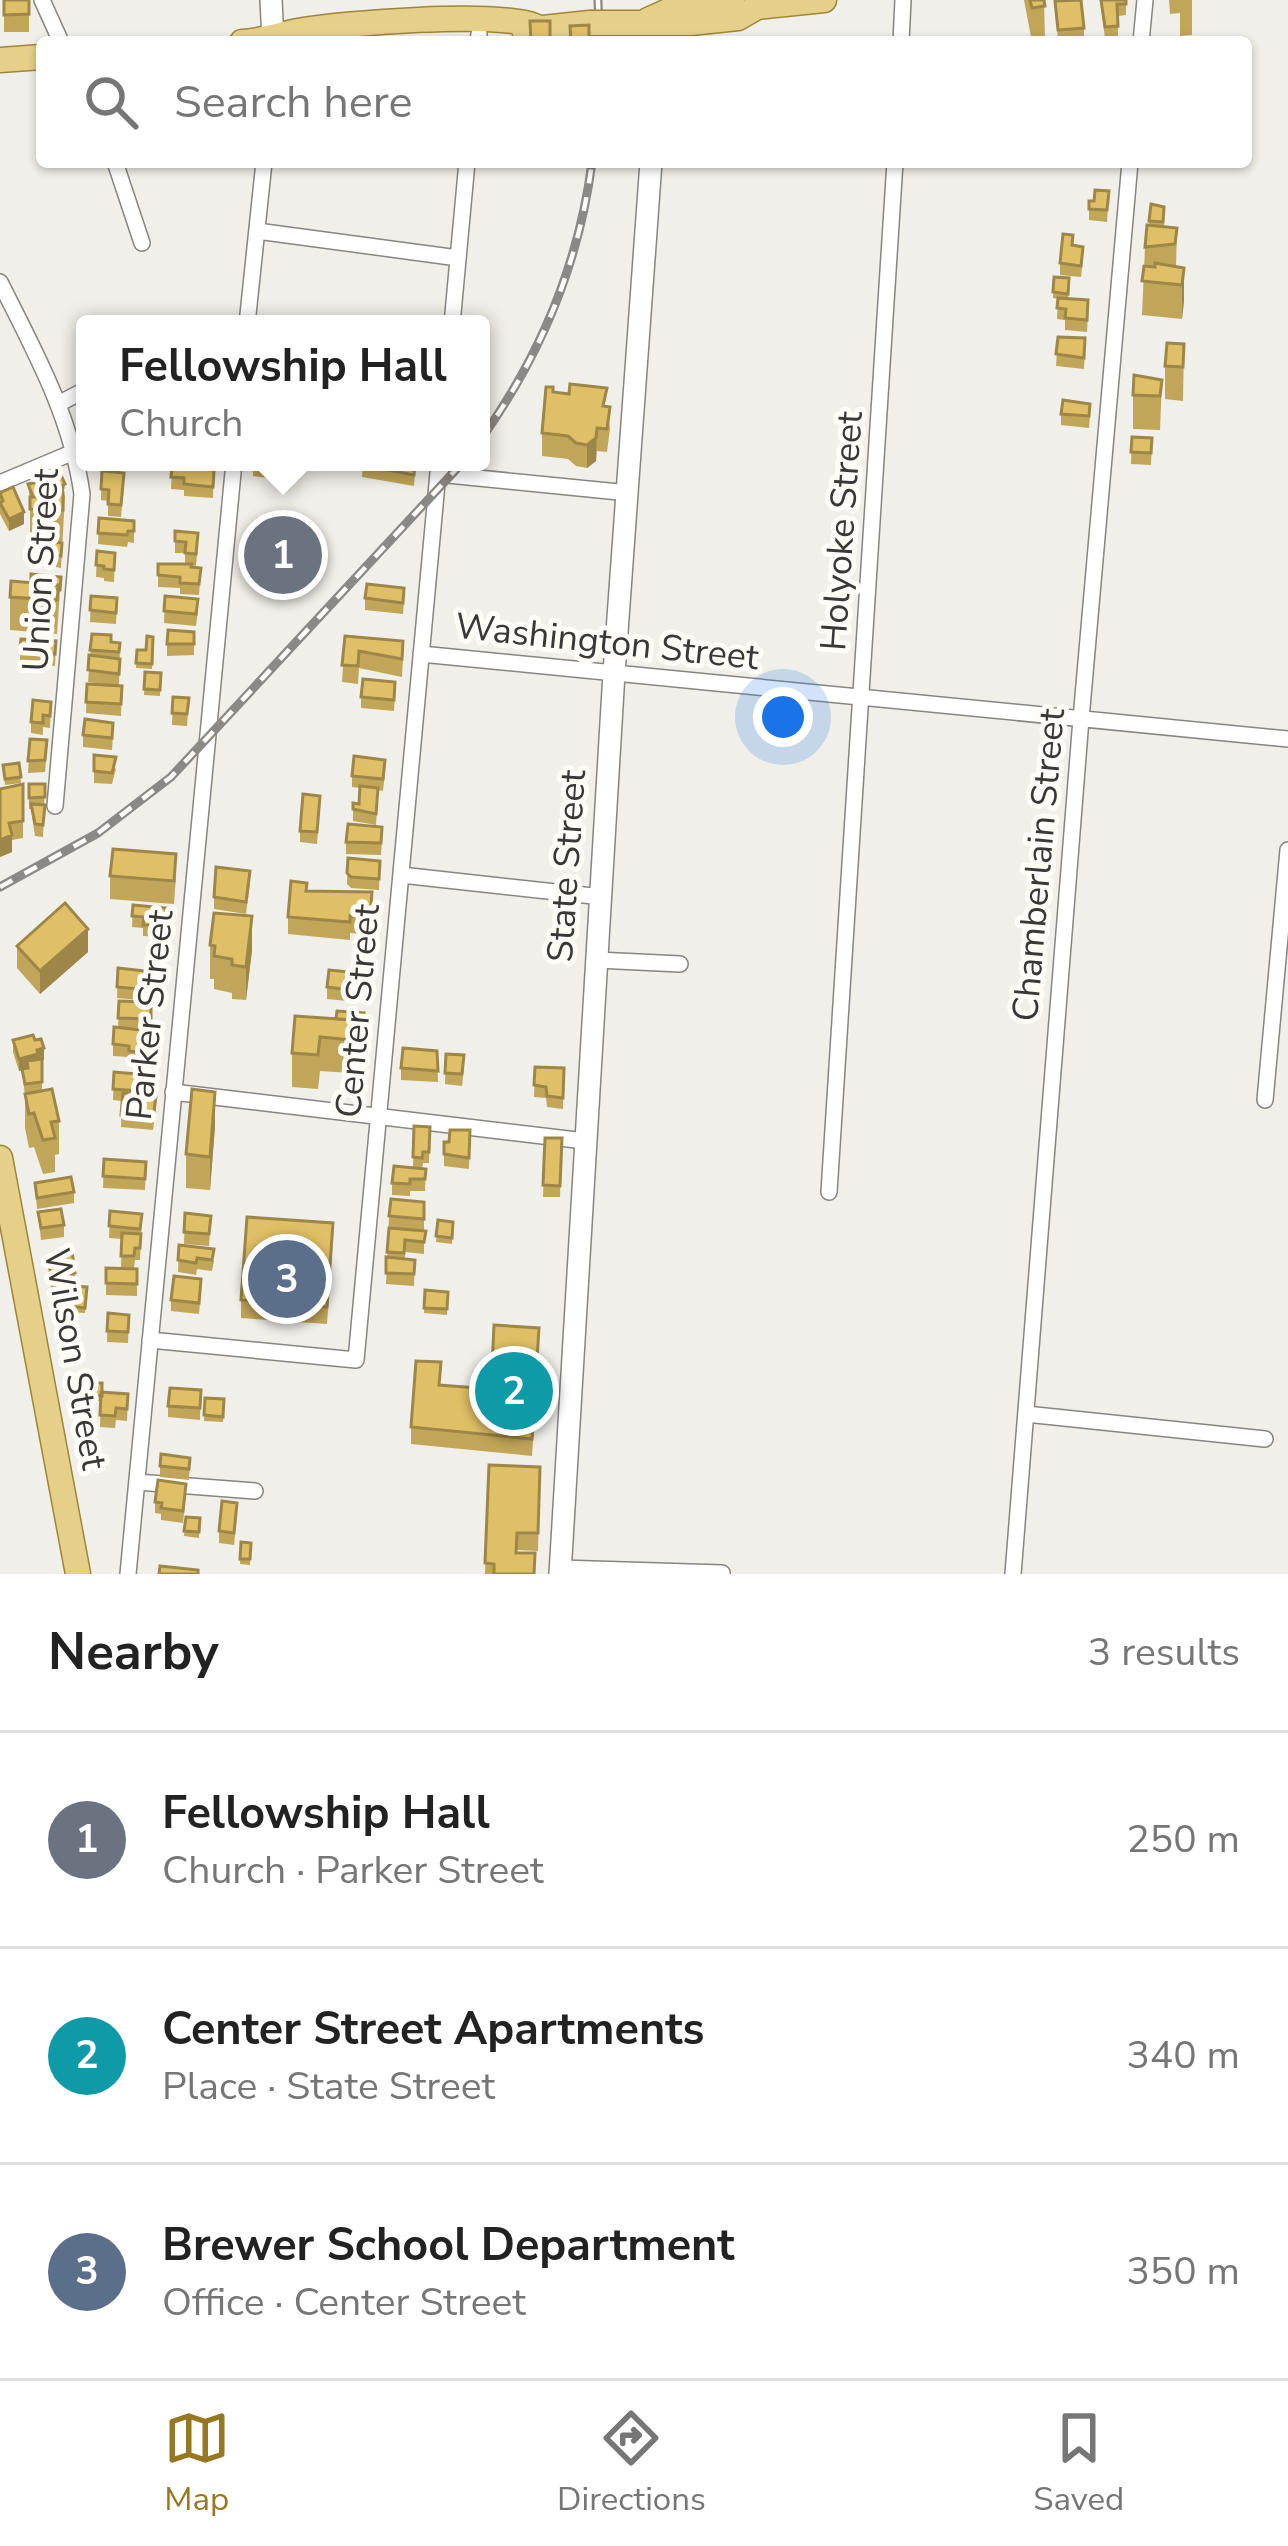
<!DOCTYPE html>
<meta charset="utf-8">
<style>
:root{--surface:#fff;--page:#f6f6f6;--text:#222;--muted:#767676;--line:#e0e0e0;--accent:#957820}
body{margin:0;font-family:"Nunito Sans",sans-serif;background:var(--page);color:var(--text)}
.you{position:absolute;left:783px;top:717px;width:42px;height:42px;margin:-30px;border:9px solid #fff;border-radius:50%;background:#1a73e8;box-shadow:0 0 0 18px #1a73e833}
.badge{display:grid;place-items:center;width:78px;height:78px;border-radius:50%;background:var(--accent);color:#fff;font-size:39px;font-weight:700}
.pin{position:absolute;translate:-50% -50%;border:6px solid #fff;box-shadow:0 3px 12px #0006}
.popup{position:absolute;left:76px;top:315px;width:414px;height:156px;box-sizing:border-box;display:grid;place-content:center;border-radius:12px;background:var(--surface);filter:drop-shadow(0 3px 9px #0005);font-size:39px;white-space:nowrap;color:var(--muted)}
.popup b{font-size:45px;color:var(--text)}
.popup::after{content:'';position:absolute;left:50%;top:100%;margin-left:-24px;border:24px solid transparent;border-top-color:var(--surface)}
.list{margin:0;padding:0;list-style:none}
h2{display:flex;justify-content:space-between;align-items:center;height:156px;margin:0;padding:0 48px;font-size:51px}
h2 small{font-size:39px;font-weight:400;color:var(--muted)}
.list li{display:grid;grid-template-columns:78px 1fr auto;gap:36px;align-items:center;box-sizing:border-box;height:216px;padding:0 48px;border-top:3px solid var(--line)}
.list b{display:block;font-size:45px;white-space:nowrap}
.list p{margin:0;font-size:39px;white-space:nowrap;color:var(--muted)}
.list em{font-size:39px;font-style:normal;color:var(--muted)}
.icon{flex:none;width:66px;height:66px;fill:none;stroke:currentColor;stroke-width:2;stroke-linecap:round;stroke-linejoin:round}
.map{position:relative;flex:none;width:1288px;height:1574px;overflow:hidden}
.search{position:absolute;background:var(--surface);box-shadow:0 3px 9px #0004;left:36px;right:36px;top:36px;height:132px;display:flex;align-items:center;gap:30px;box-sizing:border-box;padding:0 42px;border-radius:12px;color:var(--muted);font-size:45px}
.sheet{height:804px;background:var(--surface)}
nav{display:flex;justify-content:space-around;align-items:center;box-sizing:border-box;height:168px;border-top:3px solid var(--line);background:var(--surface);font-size:33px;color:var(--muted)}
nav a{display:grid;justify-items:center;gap:6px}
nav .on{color:var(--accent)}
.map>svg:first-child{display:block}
</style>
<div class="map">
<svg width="1288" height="1574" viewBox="0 0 1288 1574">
<rect width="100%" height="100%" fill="#f1efe9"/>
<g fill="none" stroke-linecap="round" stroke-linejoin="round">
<g stroke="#878580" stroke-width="18">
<path id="street" d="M42 0 61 42
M478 42 479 34
M901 42 903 0
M1141 42 1145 0
M115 162 142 243
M257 231 458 258
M0 282C35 352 71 416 82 494L55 806
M247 324 264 162
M452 324 467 162
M60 403 85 390
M438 474 629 493
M0 483 76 451
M421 654 1288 739
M401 875 602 897
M597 960 680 964
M173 1092 585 1141
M1265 1100 1288 850
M829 1192 895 162
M150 1340 356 1360 439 462
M1026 1414 1265 1439
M137 1482 255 1491
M560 1568 722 1573
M128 1574 234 462
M1013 1574 1081 719 1130 162"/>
</g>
<g stroke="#878580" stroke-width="24">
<path id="secondary" d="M271 0 273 40
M560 1574 614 673 651 162"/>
</g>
<g stroke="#9e8539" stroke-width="27">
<path id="primary" d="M648 20 677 7 732 0
M604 23H691L738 18 757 7 824 0
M524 30 590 23
M242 42C262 41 278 35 298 31 343 23 496 11 535 26
M0 60 42 57
M0 1158 78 1574"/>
</g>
<use href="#street" stroke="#fff" stroke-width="15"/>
<use href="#secondary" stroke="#fff" stroke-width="21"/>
<use href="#primary" stroke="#e6cf89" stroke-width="24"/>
<g stroke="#8b8985" stroke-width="9">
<path id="rail" d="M598 0 599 42
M481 439C541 355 579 264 592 162
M0 887 98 833 171 777 463 462"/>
</g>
<use href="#rail" stroke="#fefcf6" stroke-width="4.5" stroke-dasharray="14" stroke-linecap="butt"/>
<g stroke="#9e8539" stroke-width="27" stroke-linecap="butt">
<path id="primary-bridge" d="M590 23H604"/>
</g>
<use href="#primary-bridge" stroke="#e6cf89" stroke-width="24"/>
</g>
<path fill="#c1a558" d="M4 0H29V32H4Z
M1024 0H1044L1045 40 1032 42Z
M1100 0H1126V15L1118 16V37L1105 38Z
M1169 0H1192V35L1180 36V13L1170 14Z
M1055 1 1084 28V39L1058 42Z
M1109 191 1107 222 1089 220V201H1094Z
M1151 204 1164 207V227L1177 228 1176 267 1184 268 1182 319 1142 315 1145 247 1149 225Z
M1083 258 1081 277 1060 275V263Z
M1054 277 1069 278 1068 298 1088 312 1087 332 1065 330V320L1057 319 1058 299 1053 298Z
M1058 337 1085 350 1084 369 1056 366Z
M1184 344 1183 401 1165 399V366Z
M1162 380 1160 430 1133 429V395Z
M553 392 607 406 610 429 607 452 597 451 596 461 587 468 576 466 568 459 542 456V433Z
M1061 414 1090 415 1089 428 1061 425Z
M1132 437 1152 438 1151 465 1131 464Z
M176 462H206L205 467 176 465Z
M253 462H295L292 481 253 476Z
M363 462 415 472 414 486 362 477Z
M172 466 214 470 213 498 184 496V490L171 489Z
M47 472 65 496 61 568 32 562 33 543H30V501L28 484 47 480Z
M124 485 121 517 108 516V501L101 500V489Z
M0 493 24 524 9 531 0 514Z
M99 518 134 521V543L128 542 127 547 98 544Z
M175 531 198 545 196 566 192 565 191 567 201 568 199 595 180 594V588L158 587V564H185V553H175Z
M312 546 310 571 254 565V548Z
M97 551 115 553 114 582 104 581V578L96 577Z
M61 577 57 634 10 630V597L31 583Z
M91 596 117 598 116 624 90 622Z
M165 596 198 611 196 626 164 623Z
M365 598 404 600 403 614 365 610Z
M194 632V655L167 656V644Z
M92 634 111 642 120 643 119 686 88 682Z
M345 636 403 658 402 677 359 668 358 684 342 682Z
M153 637 152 669 136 668 137 650H146Z
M21 639 56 641 55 666 20 660Z
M145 672 161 673 160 696 144 695Z
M87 684 122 686 121 716 86 713Z
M395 694 394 711 361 708V697Z
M173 697 189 698 187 726 172 725Z
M51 702 50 728 43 727V735L31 733V722Z
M113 734 112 750 83 747V735Z
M30 739 47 751 45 772 28 773Z
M94 755 116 769 112 784 94 783Z
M19 763 21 783 5 785 3 765Z
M385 772 383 791 378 790 376 825 353 821V803L359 804 360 788 352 787V776Z
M23 784V838L12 840V852L0 857V789Z
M29 784H45L43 837 35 836 31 809H29Z
M320 807 317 844 300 842V831Z
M382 839 381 855 346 854V842Z
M348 858 380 861 379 890 351 888 347 884Z
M110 876 176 877 174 904 110 899Z
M250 883 246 914 214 909V897Z
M133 905 166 920 164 937 143 936V928L132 927Z
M372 909 370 935 350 933V940L288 934V917Z
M210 945 252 950 246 1000 232 999V993L214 989V979H210Z
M17 946 88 952 40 994 17 968Z
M118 968 154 972 152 1001 117 998Z
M360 984 358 1002 327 999V987Z
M119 1001 151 1002V1031L158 1044 156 1066 129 1063V1057L113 1056V1044L118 1028Z
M364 1013 363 1040H353L352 1073 320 1071 318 1089 292 1087V1053L336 1019Z
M13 1040 44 1060H42V1091L59 1121V1154L55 1155V1172L43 1174 34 1147 29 1148 25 1128V1096L22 1070 19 1071 13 1052Z
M437 1051 438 1082 401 1080V1068Z
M446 1054 464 1067 462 1086 445 1084Z
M535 1067 564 1068 563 1109 547 1107 546 1098 534 1097Z
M114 1072 154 1083 156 1108 153 1130 121 1127 122 1101 113 1100Z
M215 1126 210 1190 186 1188V1154Z
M414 1126 430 1127 429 1163H423L422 1169H426L425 1191H410V1196L392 1195V1183L413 1168Z
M470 1130 469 1169 444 1166V1154L449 1142Z
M545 1138H562L560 1197H543Z
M104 1159 146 1162 145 1190 103 1188Z
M35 1183 74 1192V1203L37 1209Z
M424 1202V1254L405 1252V1259L415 1260 414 1286 386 1284 389 1216Z
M110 1211 142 1214 140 1260H135L134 1268 121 1267 122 1239 109 1238Z
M38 1212 64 1225V1237L41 1240Z
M185 1213 211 1216 209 1246 184 1244Z
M438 1220 453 1222 452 1244 436 1242Z
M333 1240 327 1324 241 1318V1300Z
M179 1245 214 1261 212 1271 197 1269 196 1275 178 1272Z
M49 1263 75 1273V1285L51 1288Z
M106 1268 137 1269V1296L106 1295Z
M70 1286 87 1287 85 1313 68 1312Z
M425 1290 448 1292 447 1315 424 1313Z
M201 1291 199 1314 171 1311V1300Z
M108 1313 129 1315 128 1343 107 1342Z
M539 1345 532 1456 411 1444V1427L441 1385 491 1389Z
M79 1383 102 1392 128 1394 127 1421 116 1420 115 1428 100 1427 101 1401H78Z
M201 1390 200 1420 168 1417V1406Z
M205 1398 224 1399 223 1422 204 1421Z
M190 1458 189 1480 160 1477V1466Z
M489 1465 540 1467 538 1551 517 1550V1553L535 1574H485Z
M186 1495 183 1523 161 1520V1514L155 1513V1502Z
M237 1514 234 1545 219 1543V1531Z
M186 1517 200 1518 199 1538 184 1536Z
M241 1542 251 1543 250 1565 240 1564Z"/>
<path fill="#9d8647" d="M1184 268V302L1182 319V285Z
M597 428 596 461 587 468V445Z
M65 484 63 497V544V497L58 499 54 489Z
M24 512V524L9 531V519Z
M12 835V852L0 857V840Z
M252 916V950L246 1000V967Z
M88 929V952L40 994V971Z
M44 1048V1060L27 1061V1068L19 1071V1059Z
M215 1092V1126L210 1190V1157Z"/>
<path fill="#e0c066" stroke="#9d8647" stroke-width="3" d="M4 0H29V14L4 15Z
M1030 0H1044L1045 6 1032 8Z
M1081 0 1084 28 1058 30 1055 1Z
M1101 0H1126V4H1117L1118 26 1105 27Z
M530 21H550V42H531Z
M589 25V42H571L570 26Z
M842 38H854V42H842Z
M1095 190 1109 191 1107 210 1089 209V201H1094Z
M1151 204 1164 207 1163 222 1149 221Z
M1147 225 1177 228 1175 244 1145 247Z
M1063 234 1073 235 1072 245 1083 247 1081 266 1060 263Z
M1155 263 1184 268 1182 285 1142 281 1144 266 1155 267Z
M1054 277 1069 278 1068 294 1053 292Z
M1058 298 1088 300 1087 320 1065 318 1066 309 1057 308Z
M1058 337 1085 338 1084 358 1056 354Z
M1167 343 1184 344 1183 367 1165 366Z
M1134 375 1162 380 1160 396 1133 395Z
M570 384 607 388 603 406 610 407 607 429 597 428 596 438 587 445 576 443 568 436 542 433 546 387H553V392L569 394Z
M1063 400 1090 404 1089 416 1061 414Z
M1132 437 1152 438 1151 453 1131 452Z
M363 462H415L414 475 362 465Z
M172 466 214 470 213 487 184 484V478L171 477Z
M58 468 65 484 54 489 55 492H43V497H33L28 484 50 480 47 472Z
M102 471 124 473 121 505 108 504 109 490 101 489Z
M13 487 24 512 9 519 0 503 3 501 0 493Z
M43 492 63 493V510L30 509V497H43Z
M99 518 134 521V531H128L127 535 98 533Z
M257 523 312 528 310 553 254 548Z
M175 531 198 533 196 554 185 553 186 542 175 541Z
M33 540 62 543 61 556 32 551Z
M97 551 115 553 114 570 104 569V566L96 565Z
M158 564H192L191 567 201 568 199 584 180 583V577L158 575Z
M31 574 61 577 60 590H58V585L31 583Z
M11 581 58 585 57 600 10 597Z
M367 584 404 588 403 603 365 598Z
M91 596 117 598 116 613 90 610Z
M165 596 198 599 196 614 164 611Z
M168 630 194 632V644H167Z
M92 634 111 635V642L120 643 119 652 90 650Z
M147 636 153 637 152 664 136 663 137 650H146Z
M345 636 403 641 402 659 359 651 358 666 342 665Z
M21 639 56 641 55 654 20 648Z
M89 655 120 659 119 674 88 670Z
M145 672 161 673 160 690 144 689Z
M363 679 395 682 394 700 361 697Z
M87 684 122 686 121 704 86 702Z
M173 697 189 698 187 714 172 713Z
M33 700 51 702 50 716 43 715V723L31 722Z
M85 719 113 723 112 738 83 735Z
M30 739 47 740 45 760 28 761Z
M94 755 116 757 112 773 94 771Z
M354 756 385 760 383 779 352 776Z
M19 763 21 777 5 779 3 765Z
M23 784V821L9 823 12 835 0 840V789Z
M29 784H45V797L29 798Z
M360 786 378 788 376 814 353 809V803L359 804Z
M303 794 320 796 317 832 300 831Z
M31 804 45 805 43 825 35 824Z
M348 824 382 827 381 843 346 842Z
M113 849 176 854 174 881 110 876Z
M348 858 380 861 379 879 351 877 347 873Z
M216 867 250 871 246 902 214 897Z
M291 881 307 883 306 891 372 892 370 918 350 916V922L288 917Z
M65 903 88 929 40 971 17 946Z
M133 905 166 908 164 925H143L144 917 132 916Z
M214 913 252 916 246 967 232 965V959L214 956 215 946 210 945Z
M118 968 154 972 152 990 117 987Z
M329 970 360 973 358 991 327 987Z
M119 1001 151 1002V1019L118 1018Z
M337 1011 364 1013 363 1029 353 1028V1020L336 1019Z
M295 1016 353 1020 352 1040 320 1037 318 1055 292 1053Z
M114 1027 158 1032 156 1054 129 1051V1046L113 1044Z
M33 1035 35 1040 41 1039 44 1048 37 1050 38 1054 19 1059 13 1040Z
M403 1048 437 1051 438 1071 401 1068Z
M446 1054 464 1055 462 1074 445 1073Z
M42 1059V1082L25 1084 22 1069 28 1068 27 1061Z
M535 1067 564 1068 563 1098 547 1096 546 1087 534 1085Z
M114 1072 150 1075 149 1082 154 1083V1092L113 1089Z
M52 1089 59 1121 51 1122 55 1138 43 1140 34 1113 29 1114 25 1094Z
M192 1089 215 1092 210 1157 186 1154Z
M123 1093 156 1096 153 1119 121 1115Z
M414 1126 430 1127 429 1152H423L422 1158 413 1157Z
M450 1130H470L469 1158 444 1154V1142H449Z
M545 1138H562L560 1186 543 1185Z
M104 1159 146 1162 145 1179 103 1176Z
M394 1166 426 1169 425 1179H410V1184L392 1183Z
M71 1177 74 1192 37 1198 35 1183Z
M391 1199 424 1202V1219L389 1216Z
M61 1209 64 1225 41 1228 38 1212Z
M110 1211 142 1214 140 1229 109 1226Z
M185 1213 211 1216 209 1234 184 1232Z
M247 1217 333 1223 327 1307 241 1300Z
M438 1220 453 1222 452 1238 436 1236Z
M389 1228 426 1231 424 1242 405 1240 404 1253 387 1252Z
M122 1233 141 1234 140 1248H135L134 1256H121Z
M179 1245 214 1249 212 1260 197 1258 196 1263 178 1260Z
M72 1251 75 1273 51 1277 49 1263 53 1254Z
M386 1257 415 1260 414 1274 386 1273Z
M106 1268 137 1269V1284L106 1283Z
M174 1276 201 1279 199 1303 171 1300Z
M70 1286 87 1287 85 1308 68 1306Z
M425 1290 448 1292 447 1309 424 1308Z
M108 1313 129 1315 128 1332 107 1331Z
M494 1325 539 1328 532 1439 411 1427 416 1361 441 1362 439 1385 491 1389Z
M79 1383H102V1396L78 1395Z
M170 1388 201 1390 200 1408 168 1406Z
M101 1392 128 1394 127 1409 116 1408 115 1416 100 1415Z
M205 1398 224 1399 223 1417 204 1415Z
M161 1454 190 1458 189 1469 160 1466Z
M489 1465 540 1467 538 1533H517L516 1553H535L534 1574H494V1564L485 1563Z
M158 1480 186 1484 183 1511 161 1508 162 1503 155 1502Z
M222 1501 237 1503 234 1533 219 1531Z
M186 1517 200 1518 199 1532 184 1531Z
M241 1542 251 1543 250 1559H240Z
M160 1566 198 1570V1574H159Z"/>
<g text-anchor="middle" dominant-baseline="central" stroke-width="10" stroke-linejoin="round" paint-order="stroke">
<g font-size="36" fill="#393836" stroke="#fefcf6">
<text transform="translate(842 531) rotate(-86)">Holyoke Street</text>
<text transform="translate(41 570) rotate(-87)">Union Street</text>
<text transform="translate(607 642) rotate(6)">Washington Street</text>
<text transform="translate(1039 865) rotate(-85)">Chamberlain Street</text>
<text transform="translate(567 866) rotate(-86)">State Street</text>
<text transform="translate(358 1011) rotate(-85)">Center Street</text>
<text transform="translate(150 1015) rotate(-84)">Parker Street</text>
<text transform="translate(75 1359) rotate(80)">Wilson Street</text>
</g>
</g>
</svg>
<div class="you"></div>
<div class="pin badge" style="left:283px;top:555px;background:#6b7280">1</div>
<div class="popup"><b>Fellowship Hall</b>Church</div>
<div class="pin badge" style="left:514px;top:1391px;background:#0f9aa8">2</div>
<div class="pin badge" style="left:287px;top:1279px;background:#5c6f8a">3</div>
<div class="search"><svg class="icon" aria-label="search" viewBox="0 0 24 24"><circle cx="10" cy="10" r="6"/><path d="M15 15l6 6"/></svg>Search here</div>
</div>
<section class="sheet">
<h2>Nearby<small>3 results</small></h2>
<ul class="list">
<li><span class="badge" style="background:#6b7280">1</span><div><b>Fellowship Hall</b><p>Church · Parker Street</p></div><em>250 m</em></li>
<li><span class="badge" style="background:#0f9aa8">2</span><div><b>Center Street Apartments</b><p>Place · State Street</p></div><em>340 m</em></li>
<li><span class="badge" style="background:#5c6f8a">3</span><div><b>Brewer School Department</b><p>Office · Center Street</p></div><em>350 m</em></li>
</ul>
</section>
<nav>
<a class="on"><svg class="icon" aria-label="map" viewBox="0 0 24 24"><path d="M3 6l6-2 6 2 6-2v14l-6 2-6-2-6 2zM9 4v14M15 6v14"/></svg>Map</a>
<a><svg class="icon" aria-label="directions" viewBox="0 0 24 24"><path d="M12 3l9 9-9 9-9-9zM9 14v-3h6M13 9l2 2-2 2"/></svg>Directions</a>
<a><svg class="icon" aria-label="saved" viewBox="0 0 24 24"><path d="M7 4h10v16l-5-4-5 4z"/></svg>Saved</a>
</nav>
